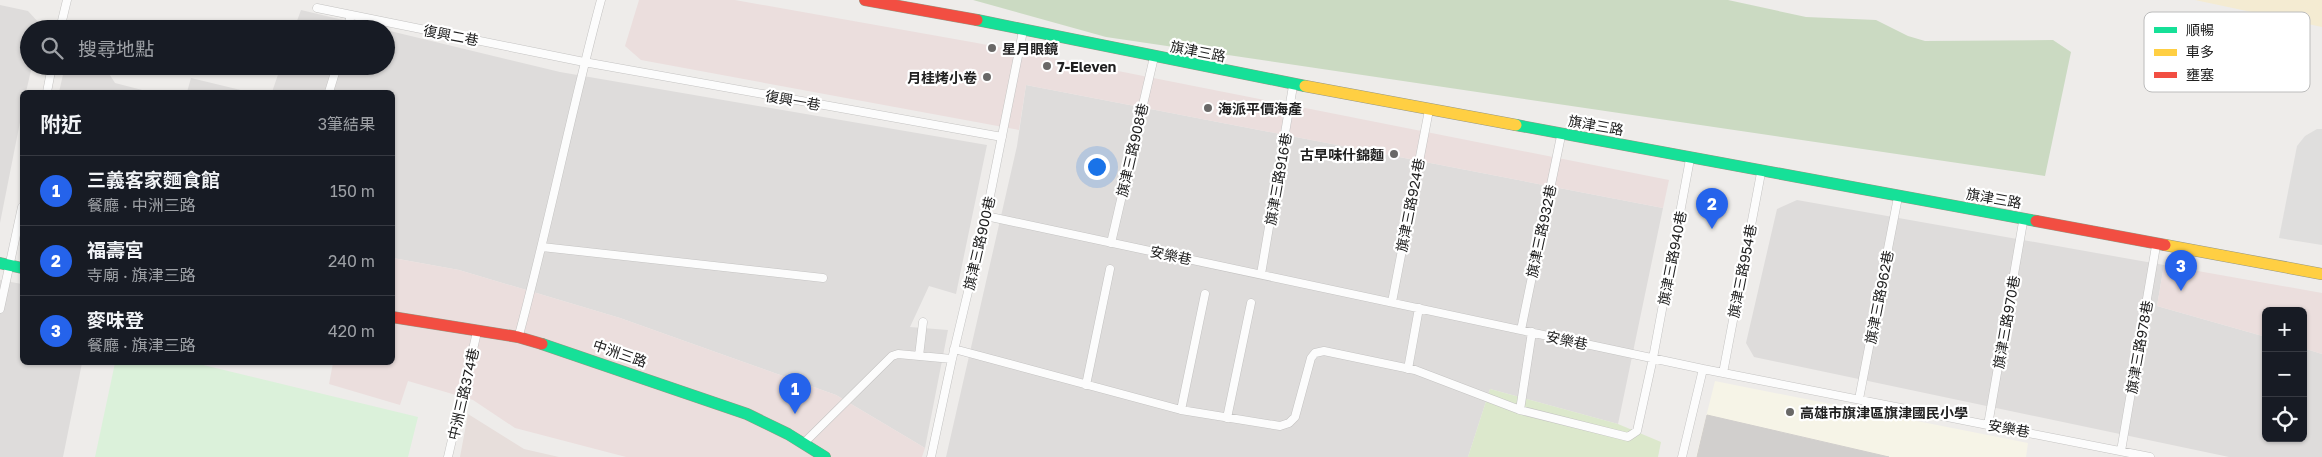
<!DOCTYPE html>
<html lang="zh-TW">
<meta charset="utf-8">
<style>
:root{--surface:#171b24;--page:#20242c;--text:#f1f3f6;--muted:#9ea1a6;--line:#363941;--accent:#2563eb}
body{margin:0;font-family:"Golos Text","Noto Sans TC",sans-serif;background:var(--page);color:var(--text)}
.controls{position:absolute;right:15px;bottom:15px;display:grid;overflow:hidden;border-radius:8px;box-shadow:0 1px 4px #0004}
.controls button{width:45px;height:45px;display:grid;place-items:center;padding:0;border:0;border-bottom:1px solid var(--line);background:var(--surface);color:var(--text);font:25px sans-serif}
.you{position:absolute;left:1096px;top:166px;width:18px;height:18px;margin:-12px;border:4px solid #fff;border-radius:50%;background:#1a73e8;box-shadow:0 0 0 8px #1a73e833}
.badge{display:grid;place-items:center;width:32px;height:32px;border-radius:50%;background:var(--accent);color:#fff;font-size:16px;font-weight:700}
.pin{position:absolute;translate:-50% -41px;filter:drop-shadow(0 1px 2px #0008)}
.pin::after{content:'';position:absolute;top:26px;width:18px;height:15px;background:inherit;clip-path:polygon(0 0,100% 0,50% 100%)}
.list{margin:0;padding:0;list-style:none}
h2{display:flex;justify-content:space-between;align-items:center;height:65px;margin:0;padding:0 20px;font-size:21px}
h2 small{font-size:16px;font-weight:400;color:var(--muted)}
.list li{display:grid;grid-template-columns:32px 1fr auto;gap:15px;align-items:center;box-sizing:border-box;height:70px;padding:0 20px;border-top:1px solid var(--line)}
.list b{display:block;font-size:19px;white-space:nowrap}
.list p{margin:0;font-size:16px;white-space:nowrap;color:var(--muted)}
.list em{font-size:16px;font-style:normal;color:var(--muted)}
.icon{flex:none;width:28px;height:28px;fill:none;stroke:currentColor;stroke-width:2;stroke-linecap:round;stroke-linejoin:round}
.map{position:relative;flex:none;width:2322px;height:457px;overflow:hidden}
.search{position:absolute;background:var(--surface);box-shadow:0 1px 4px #0004;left:20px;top:20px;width:375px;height:55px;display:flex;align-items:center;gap:12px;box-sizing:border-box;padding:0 18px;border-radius:28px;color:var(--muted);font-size:19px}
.panel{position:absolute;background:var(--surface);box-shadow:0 1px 4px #0004;left:20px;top:90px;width:375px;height:275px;border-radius:8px}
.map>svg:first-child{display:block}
</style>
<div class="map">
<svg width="2322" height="457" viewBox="0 0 2322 457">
<rect width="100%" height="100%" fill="#eeecea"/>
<path fill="#dedcdb" d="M0 5 28 11 40 24 39 29H29V66H32L26 92H22V112L0 223Z
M301 10 381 29H294Z
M386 30 560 72 987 145 956 294 929 286 910 327 948 330 925 448 836 395 620 318 459 270 393 258 392 92H272L281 66H386Z
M65 66H104L115 83 150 92H59Z
M191 78 249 92H187Z
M1026 85 1663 208 1618 424 1490 389 1468 457H946L1017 146Z
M1797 200 2164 265 2157 306 2266 337V438H2303V348L2322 354V457H2229L1754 357 1746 343 1777 209Z
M0 280 22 284V362L82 363 63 457H0Z"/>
<path fill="#ebdedd" d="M639 0H735L977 43 1669 180 1663 208 1026 85 1019 130 641 60 625 46Z
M393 258 459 270 620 318 836 395 925 448 922 457H626L515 428 473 400 408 381 400 405 329 384 333 363 392 362Z
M2164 265 2322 293V354L2303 348V311H2266V337L2157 306Z"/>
<path fill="#f6f4e7" d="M1715 381 2028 443 2026 457H1696Z"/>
<path fill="#e7dedb" d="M468 414 524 449 559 457H460Z"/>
<path fill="#dce8cc" d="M1490 389 1618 424 1661 442 1658 457H1468Z"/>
<path fill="#cbdac2" d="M973 0H1728L1806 17 1876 20 1908 36 1925 41 2053 40 2071 52 2045 176 1106 37Z"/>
<path fill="#f4ebd2" d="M2195 0H2322V27Z"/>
<path fill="#dbf1da" d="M115 363H195L418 417 408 457H95Z"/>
<path fill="#dfdedd" d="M2317 129H2322V245L2279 238 2297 146 2305 136Z"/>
<path fill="#d1cfcd" stroke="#d1cecc" d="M1707 415 1889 457H1697Z"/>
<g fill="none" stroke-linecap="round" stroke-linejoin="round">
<g stroke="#c4c3c2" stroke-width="9">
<path id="lane" d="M317 8 584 62 1002 137
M60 29 67 0
M347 29 351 15
M47 92 52 66
M329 92 337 66
M986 216 1703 369 2150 457
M1111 243 1154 57
M542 247 823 278
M1261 274 1293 86
M1392 302 1429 110
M0 309 22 207
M1521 330 1561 136
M519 335C549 224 571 111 601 0
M954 349 1181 410 1280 426 1289 423 1295 417 1311 358 1315 353 1324 351 1415 370 1520 410 1628 437 1637 431 1653 358 1690 159
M919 356 923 322
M1408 369 1419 308
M1723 373 1761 173
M1086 385 1110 269
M1859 399 1898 197
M1181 410 1205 294
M1520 410 1532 332
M1227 418 1251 303
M1988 425 2023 222
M805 442 892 356 898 354 952 359
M2121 451 2156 246
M448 457 477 332
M931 457 952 359 986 216 1023 31
M1682 457 1703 369"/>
</g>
<g stroke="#969783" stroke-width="12">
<path id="fast" d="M977 20 1305 86
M1516 125 2036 221
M0 263 22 268
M542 344 747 414 788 434 825 457"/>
</g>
<g stroke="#969783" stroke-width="12">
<path id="slow" d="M1305 86 1516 125
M2165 245 2322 274"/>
</g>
<g stroke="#969783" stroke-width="12">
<path id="jam" d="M865 0 977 20
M2036 221 2165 245
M392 317 518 337 542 344"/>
</g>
<use href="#lane" stroke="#fcfcfc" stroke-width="8"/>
<use href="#fast" stroke="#16e098" stroke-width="11"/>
<use href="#slow" stroke="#ffcf43" stroke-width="11"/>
<use href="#jam" stroke="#f24e42" stroke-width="11"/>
</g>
<g fill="#696867" stroke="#fff" stroke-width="2">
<circle cx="992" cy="48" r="5"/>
<circle cx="1047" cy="66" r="5"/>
<circle cx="987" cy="77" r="5"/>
<circle cx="1208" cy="108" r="5"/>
<circle cx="1394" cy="154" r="5"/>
<circle cx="1790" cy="412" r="5"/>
</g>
<g text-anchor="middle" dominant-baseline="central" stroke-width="4.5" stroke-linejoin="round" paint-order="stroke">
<g font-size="14" fill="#212121" stroke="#fff">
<text transform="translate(451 35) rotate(11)">復興二巷</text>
<text transform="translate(1198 51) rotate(11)">旗津三路</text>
<text transform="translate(793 100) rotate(10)">復興一巷</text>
<text transform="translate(1596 125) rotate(10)">旗津三路</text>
<text transform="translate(1132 150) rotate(-77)">旗津三路908巷</text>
<text transform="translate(1278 179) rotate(-80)">旗津三路916巷</text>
<text transform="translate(1994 198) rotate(10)">旗津三路</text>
<text transform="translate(1410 205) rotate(-79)">旗津三路924巷</text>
<text transform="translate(1541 231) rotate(-78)">旗津三路932巷</text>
<text transform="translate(979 243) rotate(-77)">旗津三路900巷</text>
<text transform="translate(1171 255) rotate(12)">安樂巷</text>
<text transform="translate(1672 258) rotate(-79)">旗津三路940巷</text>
<text transform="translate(1742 271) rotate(-79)">旗津三路954巷</text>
<text transform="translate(1879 297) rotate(-79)">旗津三路962巷</text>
<text transform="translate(2006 322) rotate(-80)">旗津三路970巷</text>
<text transform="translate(1567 340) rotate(12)">安樂巷</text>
<text transform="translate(2139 347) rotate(-80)">旗津三路978巷</text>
<text transform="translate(620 353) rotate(19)">中洲三路</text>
<text transform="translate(463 394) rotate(-77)">中洲三路374巷</text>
<text transform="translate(2009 428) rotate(10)">安樂巷</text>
</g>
<g font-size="14" font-weight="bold" fill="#212121" stroke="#fff" text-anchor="start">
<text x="1002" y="48">星月眼鏡</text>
<text x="1057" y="66">7-Eleven</text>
<text x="977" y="77" text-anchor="end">月桂烤小卷</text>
<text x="1218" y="108">海派平價海產</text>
<text x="1384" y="154" text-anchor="end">古早味什錦麵</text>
<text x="1800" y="412">高雄市旗津區旗津國民小學</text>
</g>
</g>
<rect x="2144" y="12" width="166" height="80" rx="8" fill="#fff" stroke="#bcbcbc" stroke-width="1"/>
<rect x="2154" y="27" width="23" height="6" fill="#16e098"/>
<rect x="2154" y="49" width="23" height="7" fill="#ffcf43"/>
<rect x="2154" y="72" width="23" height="6" fill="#f24e42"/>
<g font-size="14" fill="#212121">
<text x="2186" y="35">順暢</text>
<text x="2186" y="57">車多</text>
<text x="2186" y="80">壅塞</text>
</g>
</svg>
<div class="controls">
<button>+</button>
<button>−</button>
<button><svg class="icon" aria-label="locate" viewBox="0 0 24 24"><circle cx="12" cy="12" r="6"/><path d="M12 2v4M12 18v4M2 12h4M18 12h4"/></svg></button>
</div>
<div class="you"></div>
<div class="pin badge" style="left:795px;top:414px">1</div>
<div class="pin badge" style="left:1712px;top:229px">2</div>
<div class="pin badge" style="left:2181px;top:291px">3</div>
<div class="search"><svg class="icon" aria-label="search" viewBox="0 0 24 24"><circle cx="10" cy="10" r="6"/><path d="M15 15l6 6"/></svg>搜尋地點</div>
<section class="panel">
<h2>附近<small>3筆結果</small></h2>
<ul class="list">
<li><span class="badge">1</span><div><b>三義客家麵食館</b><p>餐廳 · 中洲三路</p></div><em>150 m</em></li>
<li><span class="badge">2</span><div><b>福壽宮</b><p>寺廟 · 旗津三路</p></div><em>240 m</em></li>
<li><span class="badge">3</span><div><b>麥味登</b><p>餐廳 · 旗津三路</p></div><em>420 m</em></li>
</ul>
</section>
</div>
